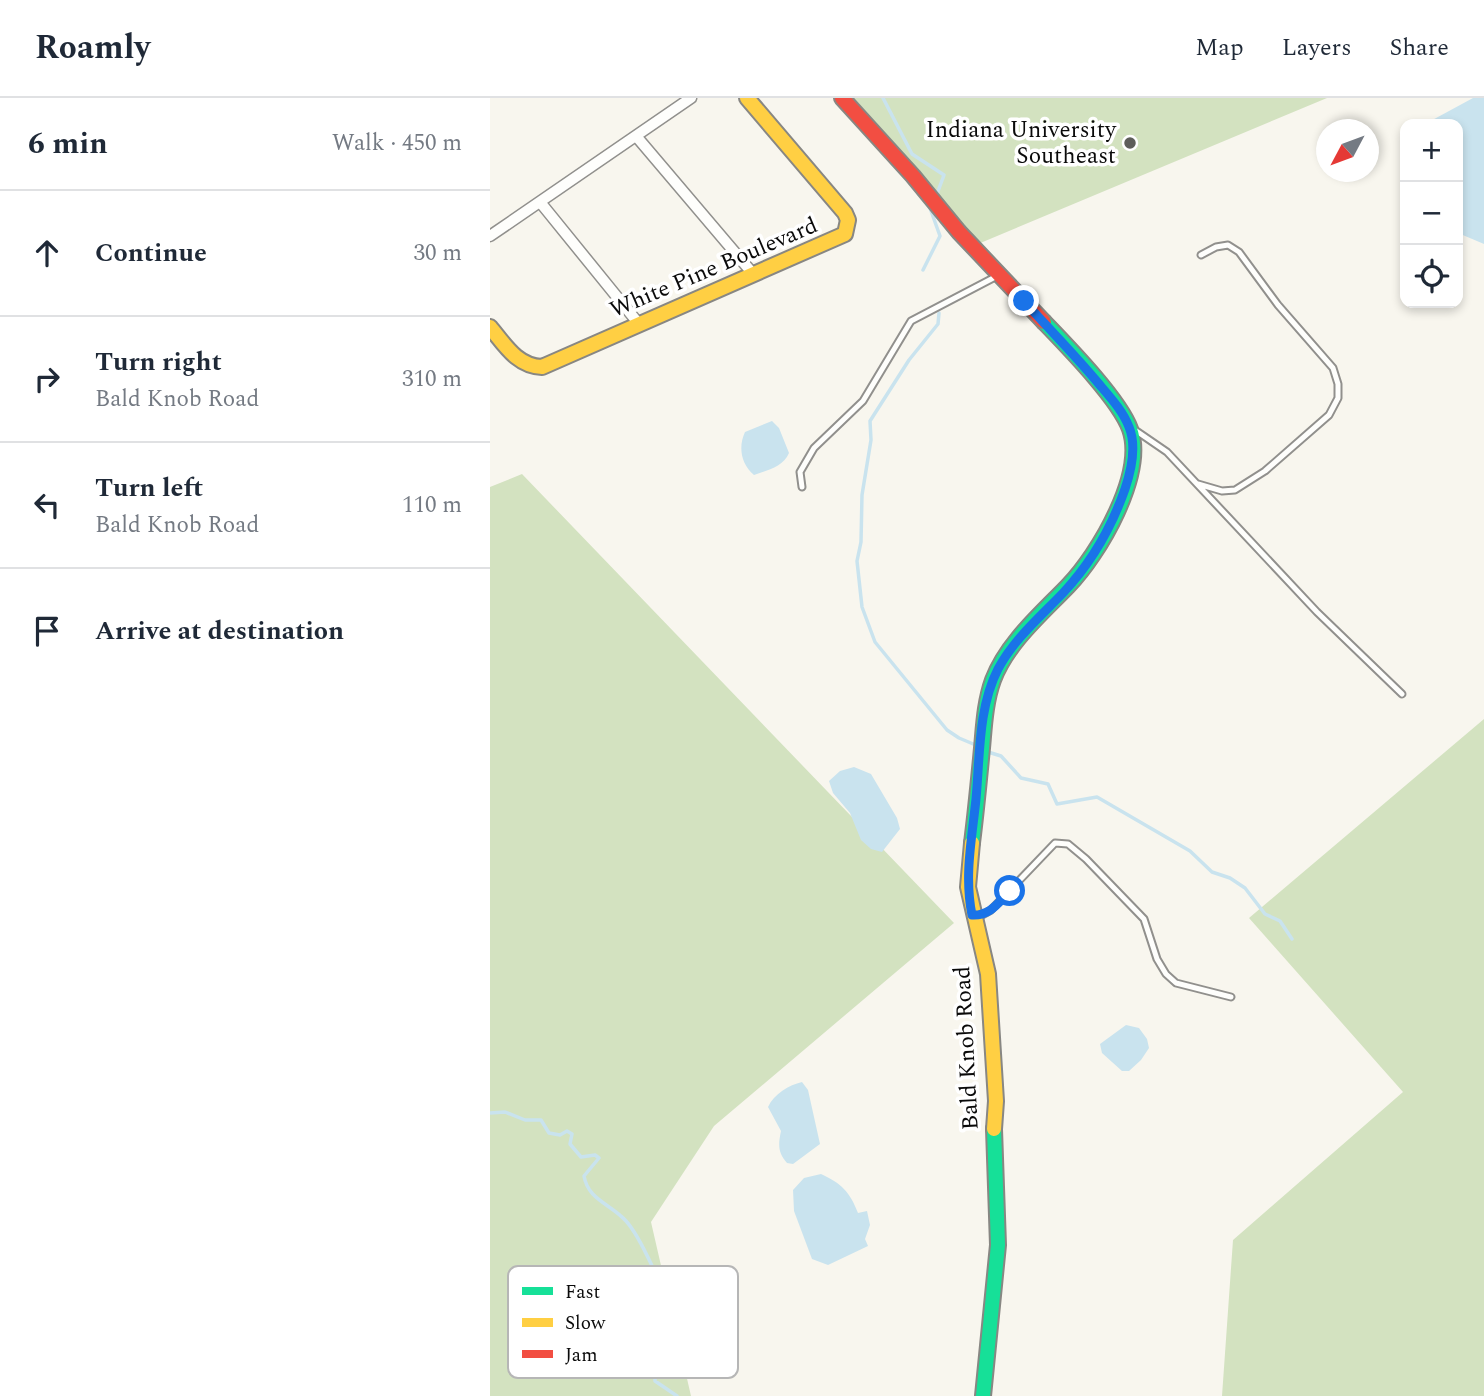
<!DOCTYPE html>
<meta charset="utf-8">
<style>
:root{--surface:#fff;--page:#f2f2f3;--text:#1f2937;--muted:#747a83;--line:#e0e1e3}
body{margin:0;font-family:Spectral,serif;background:var(--page);color:var(--text)}
.controls{position:absolute;right:21px;top:21px;display:grid;overflow:hidden;border-radius:14px;box-shadow:0 4px 10px #0003}
.controls button{width:63px;height:63px;display:grid;place-items:center;padding:0;border:0;border-bottom:2px solid var(--line);background:var(--surface);color:var(--text);font:35px sans-serif}
.compass{position:absolute;left:826px;top:21px;width:63px;height:63px;border-radius:50%;background:var(--surface);box-shadow:0 4px 10px #0003;rotate:229deg}
.stop{position:absolute;width:21px;height:21px;margin:-16px;border:5px solid #1a73e8;border-radius:50%;background:#fff}
.stop.end{background:#1a73e8;border-color:#fff;box-shadow:0 2px 7px #0008}
.list{margin:0;padding:0;list-style:none}
h2{display:flex;justify-content:space-between;align-items:center;height:91px;margin:0;padding:0 28px;font-size:30px}
h2 small{font-size:23px;font-weight:400;color:var(--muted)}
.list li{display:grid;grid-template-columns:46px 1fr auto;gap:21px;align-items:center;box-sizing:border-box;height:126px;padding:0 28px;border-top:2px solid var(--line)}
.list b{display:block;font-size:26px;white-space:nowrap}
.list p{margin:0;font-size:23px;white-space:nowrap;color:var(--muted)}
.list em{font-size:23px;font-style:normal;color:var(--muted)}
.icon{flex:none;width:38px;height:38px;fill:none;stroke:currentColor;stroke-width:2;stroke-linecap:round;stroke-linejoin:round}
.map{position:relative;flex:none;width:994px;height:1298px;overflow:hidden}
header{display:flex;align-items:center;gap:42px;box-sizing:border-box;height:98px;padding:0 35px;background:var(--surface);border-bottom:2px solid var(--line)}
header strong{font-size:33px}
nav{display:flex;gap:38px;margin-inline-start:auto;font-size:24px}
main{display:flex}
aside{flex:1;background:var(--surface)}
.map>svg:first-child{display:block}
</style>
<header>
<strong>Roamly</strong>
<nav><a>Map</a><a>Layers</a><a>Share</a></nav>
</header>
<main>
<aside>
<h2>6 min<small>Walk · 450 m</small></h2>
<ul class="list">
<li><svg class="icon" aria-label="ahead" viewBox="0 0 24 24"><path d="M12 20V5M6 11l6-6 6 6"/></svg><div><b>Continue</b></div><em>30 m</em></li>
<li><svg class="icon" aria-label="right" viewBox="0 0 24 24"><path d="M7 20v-9h11M14 6l5 5-5 5"/></svg><div><b>Turn right</b><p>Bald Knob Road</p></div><em>310 m</em></li>
<li><svg class="icon" aria-label="left" viewBox="0 0 24 24"><path d="M17 20v-9H6M10 6l-5 5 5 5"/></svg><div><b>Turn left</b><p>Bald Knob Road</p></div><em>110 m</em></li>
<li><svg class="icon" aria-label="arrive" viewBox="0 0 24 24"><path d="M6 21V4h12l-3 4 3 4H6"/></svg><div><b>Arrive at destination</b></div></li>
</ul>
</aside>
<div class="map">
<svg width="994" height="1298" viewBox="0 0 994 1298">
<rect width="100%" height="100%" fill="#f8f6ee"/>
<path fill="#d3e2c0" d="M362 0H837L488 146Z
M32 376 464 825 224 1028 161 1124 201 1298H0V389Z
M994 621V1298H732L743 1142 913 994 759 820Z"/>
<path fill="#c9e3ee" d="M983 0H994V146L968 135V26H935Z
M282 323 289 330 299 355C293 369 278 372 264 377 251 366 248 349 255 334Z
M364 669 381 676 407 720 410 731 392 754 381 751 371 742 360 715 343 695 339 683 350 673Z
M636 927 649 930 657 941 659 950 651 962 639 973H632L612 955 610 946Z
M312 984 318 992 330 1046 303 1066 297 1065C288 1055 288 1047 291 1033L278 1009C284 996 299 987 312 984Z
M331 1076C351 1085 360 1094 368 1115L377 1113 380 1127 375 1141 378 1148 338 1167 322 1161 304 1113 303 1092 314 1080Z"/>
<g fill="none" stroke-linecap="round" stroke-linejoin="round">
<path stroke="#c9e3ee" stroke-width="3.5" d="M393 0 422 56 454 77 447 96
M433 172 450 138 440 110
M449 215 448 226 419 262 380 323 381 342 372 397 371 444 367 463 372 509 385 544 457 632 469 640 488 648
M498 654 511 658 531 680 558 686 567 706 607 699 700 753 722 774 740 780 755 790 775 816 790 823 802 841
M0 1015 15 1014 35 1022H51L59 1035 70 1037 77 1033 82 1036 80 1046 91 1059 105 1057 109 1060 94 1078C98 1102 121 1106 136 1123 147 1135 156 1155 163 1170 175 1192 158 1217 164 1234 167 1240 172 1246 176 1252L165 1276V1283L187 1298"/>
<g stroke="#91908d" stroke-width="9">
<path id="lane" d="M642 330 677 354 827 514 912 596
M708 386 732 393 745 392 775 373 839 317 848 300V286L843 270 788 207 749 154 738 147 726 149 711 157
M312 389 310 374 324 350 373 303 421 223 509 177
M486 817H492L501 812 565 745 578 746 596 761 654 821 667 861 676 876 686 885 741 899"/>
</g>
<g stroke="#91908d" stroke-width="13">
<path id="street" d="M146 38 264 177
M50 104 149 226
M0 138 201 0"/>
</g>
<g stroke="#888783" stroke-width="18">
<path id="fast" d="M482 745C486 713 489 682 492 650 494 628 495 604 503 582 517 545 551 516 578 488 609 456 656 376 640 331 629 301 577 248 554 224
M493 1298 508 1147 504 1031"/>
</g>
<g stroke="#888783" stroke-width="18">
<path id="slow" d="M0 229C15 247 27 268 52 269L355 136 358 122 355 115 257 0
M482 745 478 789 498 876 506 1003 504 1031"/>
</g>
<g stroke="#888783" stroke-width="18">
<path id="jam" d="M352 0 423 78 469 134 554 224"/>
</g>
<use href="#lane" stroke="#fefefc" stroke-width="5"/>
<use href="#street" stroke="#fefefc" stroke-width="10"/>
<use href="#fast" stroke="#16e098" stroke-width="14"/>
<use href="#slow" stroke="#ffcf43" stroke-width="14"/>
<use href="#jam" stroke="#f24e42" stroke-width="14"/>
</g>
<g fill="none" stroke-linecap="round" stroke-linejoin="round">
<path stroke="#1a73e8" stroke-width="9" d="M520 793C508 805 500 818 482 817 474 778 482 740 486 701 490 659 488 610 508 571 524 541 550 519 573 495 602 464 621 431 635 391 641 373 647 348 639 329 633 313 620 299 609 286 585 257 559 231 534 203"/>
</g>
<circle fill="#5d5d5a" stroke="#fff" stroke-width="2.5" cx="640" cy="45" r="7"/>
<g text-anchor="middle" dominant-baseline="central" stroke-width="7" stroke-linejoin="round" paint-order="stroke">
<g font-size="23" fill="#0a0a0a" stroke="#fff" text-anchor="end">
<text x="626" y="32">Indiana University<tspan x="626" dy="26">Southeast</tspan></text>
</g>
<g font-size="23" fill="#0a0a0a" stroke="#fff">
<text transform="translate(224 170) rotate(-23)">White Pine Boulevard</text>
<text transform="translate(477 950) rotate(-93)">Bald Knob Road</text>
</g>
</g>
<rect x="18" y="1168" width="230" height="112" rx="10" fill="#fff" stroke="#b6b6b6" stroke-width="2"/>
<rect x="32" y="1189" width="31" height="8" fill="#16e098"/>
<rect x="32" y="1220" width="31" height="9" fill="#ffcf43"/>
<rect x="32" y="1252" width="31" height="8" fill="#f24e42"/>
<g font-size="19" fill="#0a0a0a">
<text x="75" y="1200">Fast</text>
<text x="75" y="1231">Slow</text>
<text x="75" y="1263">Jam</text>
</g>
</svg>
<div class="controls">
<button>+</button>
<button>−</button>
<button><svg class="icon" aria-label="locate" viewBox="0 0 24 24"><circle cx="12" cy="12" r="6"/><path d="M12 2v4M12 18v4M2 12h4M18 12h4"/></svg></button>
</div>
<svg class="compass" viewBox="-18 -18 36 36"><path d="M0-13l5 13h-10z" fill="#e53935"/><path d="M0 13l5-13h-10z" fill="#747a83"/></svg>
<div class="stop" style="left:520px;top:793px"></div>
<div class="stop end" style="left:534px;top:203px"></div>
</div>
</main>
